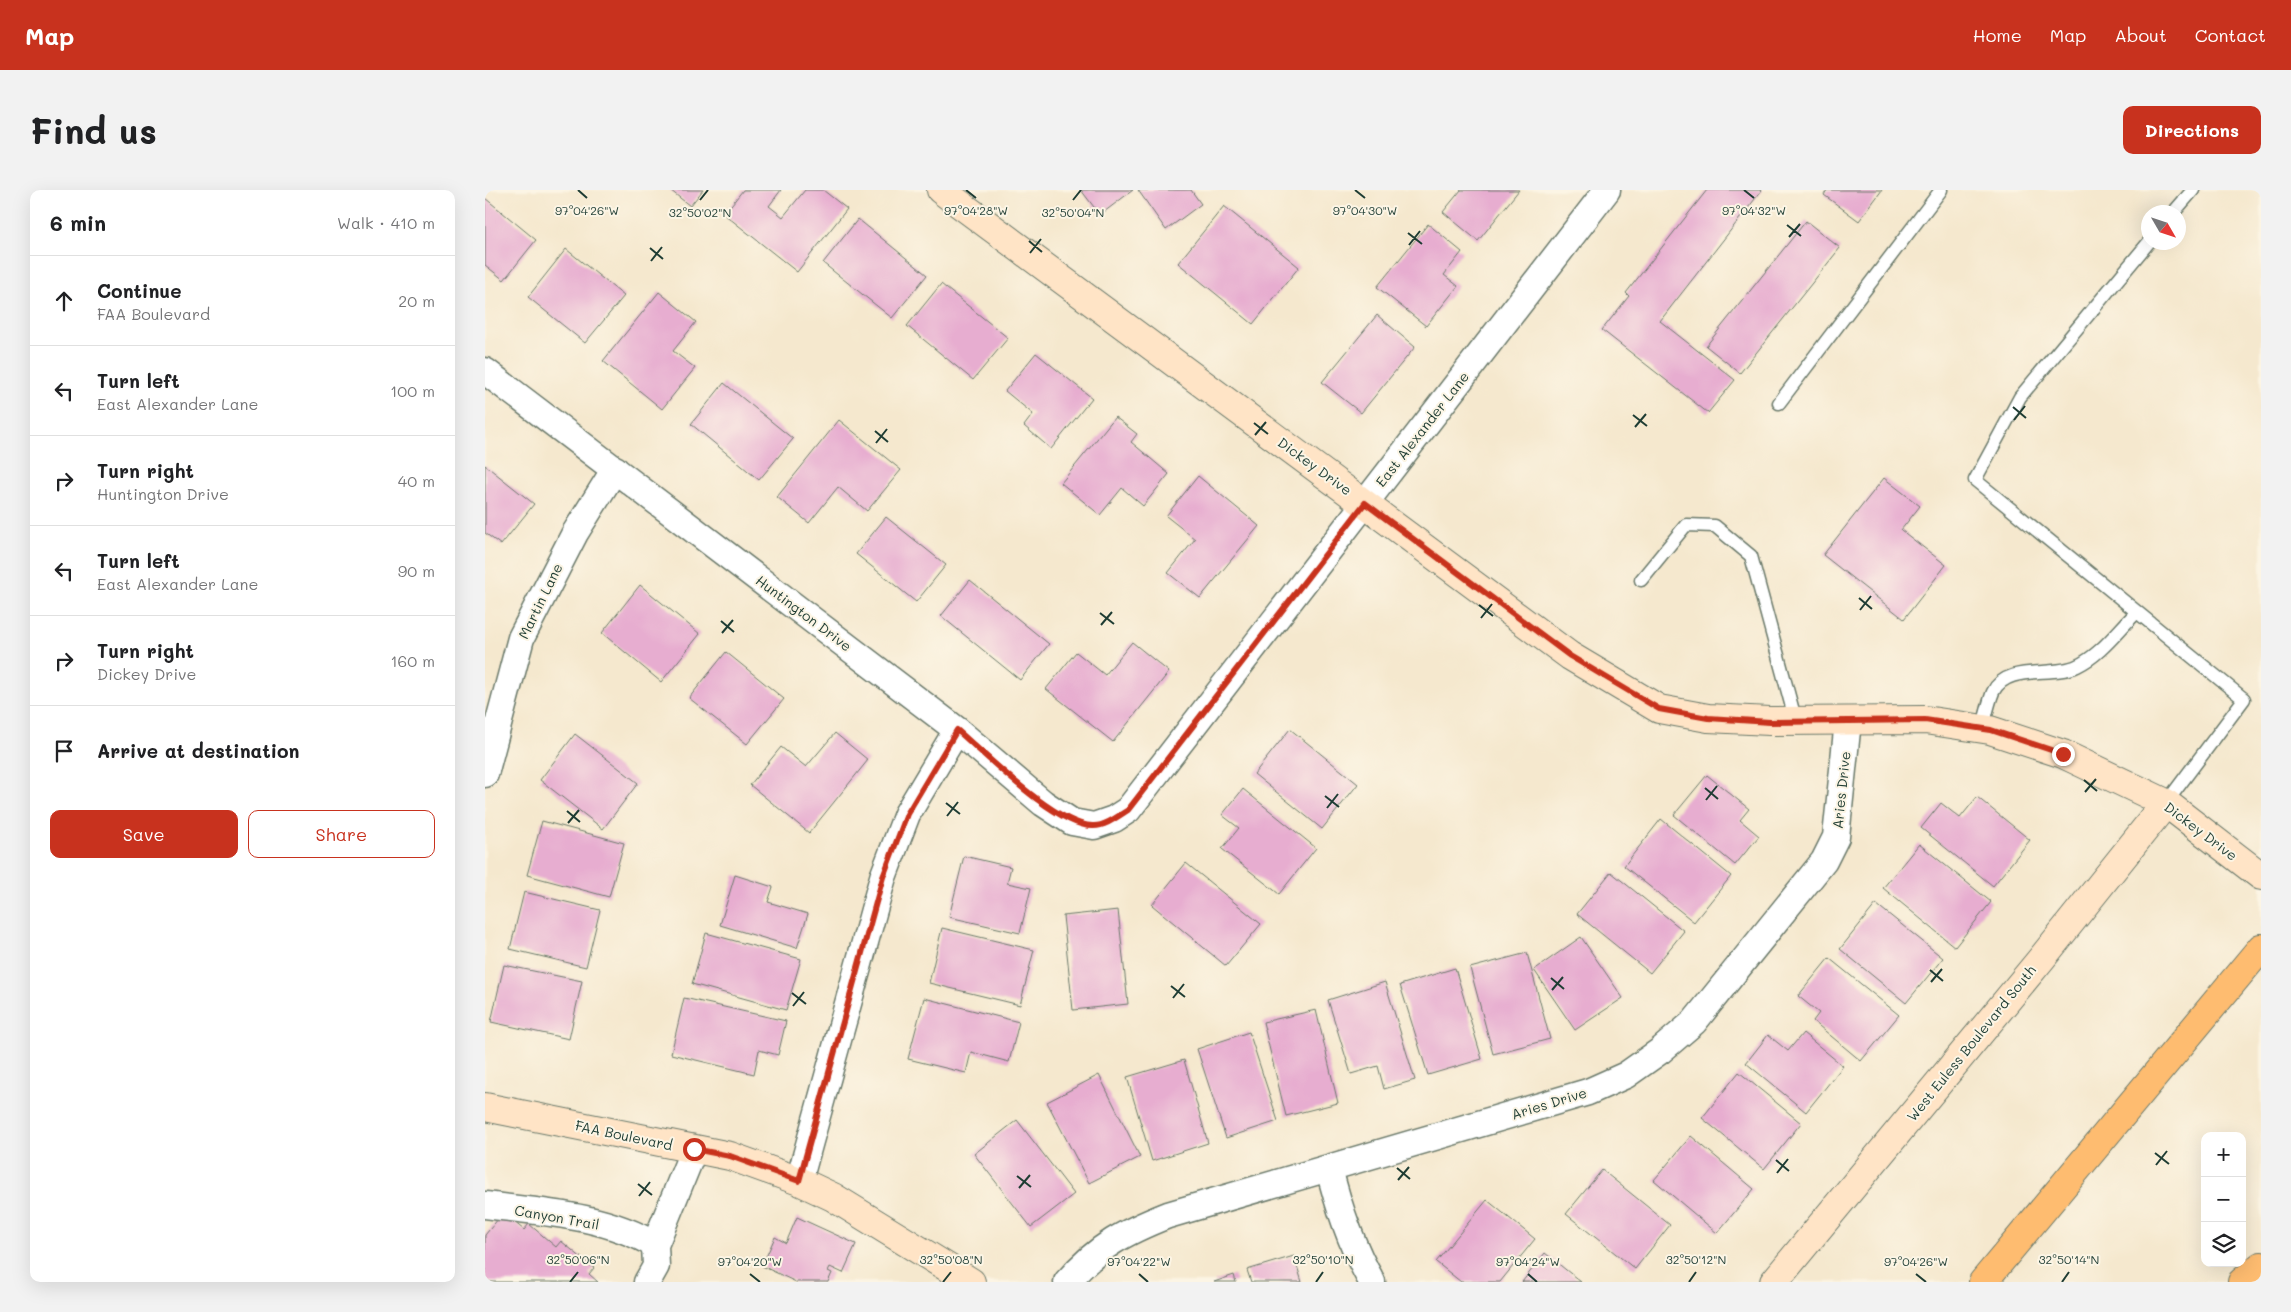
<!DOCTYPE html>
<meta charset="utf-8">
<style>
:root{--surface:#fff;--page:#f2f2f2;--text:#202124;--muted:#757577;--line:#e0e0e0;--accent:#c8321e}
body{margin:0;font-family:Mali,sans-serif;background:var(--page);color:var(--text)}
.controls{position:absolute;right:15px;bottom:15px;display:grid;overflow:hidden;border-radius:10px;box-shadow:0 5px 20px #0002}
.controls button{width:45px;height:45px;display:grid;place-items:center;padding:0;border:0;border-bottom:1px solid var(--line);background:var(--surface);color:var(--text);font:25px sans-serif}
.compass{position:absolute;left:1656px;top:15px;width:45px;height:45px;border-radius:50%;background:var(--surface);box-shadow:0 5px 20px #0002;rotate:129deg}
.stop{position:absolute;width:15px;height:15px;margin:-11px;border:4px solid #c8321e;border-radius:50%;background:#fff}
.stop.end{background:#c8321e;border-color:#fff;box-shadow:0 1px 5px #0008}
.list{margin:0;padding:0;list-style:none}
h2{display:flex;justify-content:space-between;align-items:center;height:65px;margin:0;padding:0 20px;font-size:21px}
h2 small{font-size:16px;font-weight:400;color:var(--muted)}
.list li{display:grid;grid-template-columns:32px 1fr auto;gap:15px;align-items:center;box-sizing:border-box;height:90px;padding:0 20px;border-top:1px solid var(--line)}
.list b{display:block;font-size:19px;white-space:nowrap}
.list p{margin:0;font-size:16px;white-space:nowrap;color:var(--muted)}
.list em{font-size:16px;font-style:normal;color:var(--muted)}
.actions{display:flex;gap:10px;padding:15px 20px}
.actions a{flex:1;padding:11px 0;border:1px solid var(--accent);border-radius:10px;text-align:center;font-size:18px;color:var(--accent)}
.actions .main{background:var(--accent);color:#fff}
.icon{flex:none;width:28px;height:28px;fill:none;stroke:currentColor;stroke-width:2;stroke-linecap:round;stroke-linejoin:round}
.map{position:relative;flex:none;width:1776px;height:1092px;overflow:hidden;border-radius:10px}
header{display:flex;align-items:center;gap:30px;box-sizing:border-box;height:70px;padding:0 25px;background:var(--accent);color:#fff}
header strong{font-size:24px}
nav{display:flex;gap:28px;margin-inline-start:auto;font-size:18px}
.intro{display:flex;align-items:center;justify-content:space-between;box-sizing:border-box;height:120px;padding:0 30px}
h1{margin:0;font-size:35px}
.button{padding:12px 22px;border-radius:10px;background:var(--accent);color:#fff;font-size:18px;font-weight:700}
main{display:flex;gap:30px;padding:0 30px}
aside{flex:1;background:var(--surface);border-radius:10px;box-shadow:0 5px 20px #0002}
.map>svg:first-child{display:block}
</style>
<header>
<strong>Map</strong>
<nav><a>Home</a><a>Map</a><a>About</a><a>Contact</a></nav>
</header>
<div class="intro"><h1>Find us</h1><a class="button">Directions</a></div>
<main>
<aside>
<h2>6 min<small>Walk · 410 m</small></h2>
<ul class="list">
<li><svg class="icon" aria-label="ahead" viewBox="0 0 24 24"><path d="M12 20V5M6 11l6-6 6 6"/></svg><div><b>Continue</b><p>FAA Boulevard</p></div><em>20 m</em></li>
<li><svg class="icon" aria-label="left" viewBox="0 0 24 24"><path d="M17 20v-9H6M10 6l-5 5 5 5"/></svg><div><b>Turn left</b><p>East Alexander Lane</p></div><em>100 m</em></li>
<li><svg class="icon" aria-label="right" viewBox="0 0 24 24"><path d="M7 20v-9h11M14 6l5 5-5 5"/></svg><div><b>Turn right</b><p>Huntington Drive</p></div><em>40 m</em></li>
<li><svg class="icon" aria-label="left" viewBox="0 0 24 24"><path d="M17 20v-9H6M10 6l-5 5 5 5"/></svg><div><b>Turn left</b><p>East Alexander Lane</p></div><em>90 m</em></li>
<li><svg class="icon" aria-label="right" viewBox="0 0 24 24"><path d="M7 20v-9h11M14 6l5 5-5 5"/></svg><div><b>Turn right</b><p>Dickey Drive</p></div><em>160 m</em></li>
<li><svg class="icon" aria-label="arrive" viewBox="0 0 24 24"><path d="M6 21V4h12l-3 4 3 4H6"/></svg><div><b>Arrive at destination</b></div></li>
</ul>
<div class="actions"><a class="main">Save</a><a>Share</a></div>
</aside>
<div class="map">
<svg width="1776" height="1092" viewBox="0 0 1776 1092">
<rect width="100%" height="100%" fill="#fcf5e5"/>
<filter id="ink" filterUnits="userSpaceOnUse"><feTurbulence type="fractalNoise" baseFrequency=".02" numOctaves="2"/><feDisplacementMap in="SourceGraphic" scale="10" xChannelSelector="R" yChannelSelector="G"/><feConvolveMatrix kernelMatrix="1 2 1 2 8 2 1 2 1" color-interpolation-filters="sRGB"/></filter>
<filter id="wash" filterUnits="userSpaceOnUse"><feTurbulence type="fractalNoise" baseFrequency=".0096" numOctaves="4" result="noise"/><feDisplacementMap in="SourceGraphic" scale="20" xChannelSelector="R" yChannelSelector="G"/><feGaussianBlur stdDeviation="1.12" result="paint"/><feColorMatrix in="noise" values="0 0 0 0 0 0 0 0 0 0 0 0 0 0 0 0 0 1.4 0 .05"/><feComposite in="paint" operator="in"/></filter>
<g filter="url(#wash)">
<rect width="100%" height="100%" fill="#f5e8ce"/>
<g id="blocks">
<path fill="#e7add0" d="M185 0H218L205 16Z
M258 0H296L284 16 298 27 320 0H338L362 19 312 82 239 24Z
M596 0H648L615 25Z
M653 0H706L716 14 681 40Z
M976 0H1034L993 51 958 22Z
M1222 0H1277L1175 131 1250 190 1223 223 1117 140 1144 106 1141 103Z
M1342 0H1397L1374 31 1339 5Z
M0 8 51 50 19 90 0 75Z
M739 16 814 77 768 134 693 73Z
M373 29 442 85 407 128 338 73Z
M1321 31 1355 58 1255 183 1221 156Z
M943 34 977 62 959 85 973 96 941 136 892 97Z
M81 59 139 106 100 153 43 107Z
M456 94 523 148 488 190 422 136Z
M174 102 211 132 188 161 210 178 177 219 118 171Z
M892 125 930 157 876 223 837 192Z
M551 163 607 208 566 259 539 236 548 224 520 201Z
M239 193 308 249 274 290 206 234Z
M630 227 652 244 646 252 684 284 658 316 637 298 615 325 576 293Z
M354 230 416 280 382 321 353 297 324 333 292 307Z
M0 275 49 314 16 355 0 343Z
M713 286 774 336 715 408 683 383 710 349 681 326Z
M1399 288 1435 316 1416 340 1461 375 1419 429 1338 365Z
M401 327 461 375 431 412 371 364Z
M485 390 564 454 535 490 456 426Z
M155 395 215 444 176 492 117 443Z
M647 452 684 482 628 552 561 499 591 462 620 485Z
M241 462 299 509 262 554 204 508Z
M805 539 873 594 837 639 769 584Z
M350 543 383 570 324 643 265 595 296 557 321 577Z
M90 544 153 593 118 639 55 590Z
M1222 585 1264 619 1255 630 1274 646 1250 675 1189 625Z
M758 599 831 658 794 704 737 659 754 638 737 625Z
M1492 607 1545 650 1508 696 1436 638 1456 613 1475 628Z
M1176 629 1246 686 1209 732 1139 676Z
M57 631 139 653 124 707 42 685Z
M1434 654 1506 712 1470 757 1398 698Z
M479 666 526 677 522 693 546 698 535 743 464 727Z
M701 673 776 734 741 776 667 715Z
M1126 682 1199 741 1165 783 1092 724Z
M250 685 288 697 283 712 323 724 312 758 235 735Z
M39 702 115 720 101 777 25 759Z
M1391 714 1458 768 1421 813 1355 759Z
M633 720 643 814 588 820 578 726Z
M457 738 549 760 535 815 444 793Z
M221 743 316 769 301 820 207 794Z
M1096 747 1138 808 1090 840 1049 780Z
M1042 763 1065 849 1008 864 985 778Z
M1344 768 1414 825 1376 871 1328 831 1334 823 1313 806Z
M19 775 97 791 84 849 6 832Z
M970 778 997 869 943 885 915 795Z
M900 792 930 890 899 899 893 876 866 884 843 810Z
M199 808 301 831 293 865 274 860 269 884 186 864Z
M439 808 534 832 524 872 486 862 481 883 423 869Z
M831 820 853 913 801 926 778 832Z
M764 842 793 931 741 948 712 859Z
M1318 843 1358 876 1321 922 1261 873 1283 845 1303 861Z
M699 870 723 953 667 971 642 887Z
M1254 882 1316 933 1279 979 1217 928Z
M614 885 655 967 604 993 562 912Z
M532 930 589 1004 546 1037 489 964Z
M1206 946 1269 999 1232 1043 1169 990Z
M1117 980 1185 1035 1150 1079 1081 1024Z
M1002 1010 1050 1049 1015 1092H976L951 1072Z
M18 1023 39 1040 44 1034 71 1057 76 1051 109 1078 104 1084 113 1092H0V1045Z
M312 1027 371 1054 358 1083 345 1077 343 1081 347 1083 343 1092H311L277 1076 290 1047 301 1053Z
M1060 1063 1096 1092H1037Z
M809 1066 817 1092H766L762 1080Z
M749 1085 751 1092H729Z"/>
</g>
</g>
<g filter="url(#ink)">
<use href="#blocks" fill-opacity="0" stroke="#6a796a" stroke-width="1"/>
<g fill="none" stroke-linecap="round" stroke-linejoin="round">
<g stroke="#6a796a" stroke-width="15">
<path id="lane" d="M1689 22 1708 0
M1664 52 1535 207 1490 290 1759 509 1681 613
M1294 213 1456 0
M1156 390 1201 335 1230 336 1266 366 1311 532
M1497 539C1501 527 1503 514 1508 502 1522 473 1567 488 1592 476 1616 465 1634 439 1652 422"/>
</g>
<g stroke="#6a796a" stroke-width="29">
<path id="street" d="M0 181 472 540 558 613 587 632 609 636 629 629 643 620 1122 0
M0 584 36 448 90 343 130 279
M844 978C854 1019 866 1055 887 1092
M314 991 398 687 422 624 472 540
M0 1015C57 1022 120 1025 170 1055
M162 1092 171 1076 170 1055 209 959
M582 1092C613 1056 640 1042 683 1025L1103 902 1141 885 1175 861 1209 832 1339 671 1351 647 1363 531"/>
</g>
<g stroke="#6a796a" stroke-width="30">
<path id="secondary" d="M456 0 1085 466 1174 519 1223 528 1285 531 1440 530 1505 540 1578 564 1681 613 1776 686
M0 917 245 966 314 991 348 1007 486 1092
M1289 1092 1557 768 1681 613"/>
</g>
<g stroke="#6a796a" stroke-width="30">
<path id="highway" d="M1498 1092 1776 758
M1757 1092 1776 1076"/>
</g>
<use href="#lane" stroke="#fff" stroke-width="12"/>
<use href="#street" stroke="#fff" stroke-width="26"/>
<use href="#secondary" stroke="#ffe4c6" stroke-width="28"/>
<use href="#highway" stroke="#febc70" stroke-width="28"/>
</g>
</g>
<g fill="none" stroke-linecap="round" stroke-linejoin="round" filter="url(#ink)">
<path stroke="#c8321e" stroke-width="6" d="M209 959 245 966 314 991 398 687 422 624 472 540C500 564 573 638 609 636 621 636 633 626 643 620L880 313 1085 466 1174 519 1223 528 1285 532 1440 530 1506 540 1578 564"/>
</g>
<path fill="none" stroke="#1f3d34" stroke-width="2" d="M93 0 102 8M481 0 491 8M870 0 880 8M1259 0 1269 8M215 10 223 0M588 10 596 0M1302 35 1316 46M923 43 937 54M1304 47 1315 34M544 51 557 62M924 55 935 41M165 58 178 69M545 63 556 49M166 71 177 57M1528 217 1541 228M1148 225 1162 236M1529 230 1540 216M769 233 783 244M1150 237 1161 224M390 241 403 252M770 245 781 232M391 253 402 239M1374 408 1387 419M994 415 1008 426M1375 420 1386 406M615 423 629 434M996 428 1007 414M236 431 249 442M616 435 627 422M237 443 248 430M1599 590 1612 601M1220 598 1233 609M1600 602 1611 589M840 606 854 617M1221 610 1232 596M461 613 475 624M842 618 853 604M82 621 95 632M462 626 473 612M83 633 94 620M1445 780 1458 791M1066 788 1079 799M1446 792 1457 779M686 796 700 807M1067 800 1078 787M307 803 321 814M688 808 699 794M308 816 319 802M1670 963 1684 974M1291 970 1304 981M1671 975 1682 961M912 978 925 989M1292 983 1303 969M532 986 546 997M913 990 924 977M153 994 167 1005M534 998 545 985M154 1006 165 992M265 1084 275 1092M654 1084 663 1092M1043 1084 1052 1092M1431 1084 1441 1092M85 1092 93 1082M458 1092 466 1082M831 1092 838 1082M1204 1092 1211 1082M1577 1092 1584 1082"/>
<g text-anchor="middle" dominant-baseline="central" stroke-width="4" stroke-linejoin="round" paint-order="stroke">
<g font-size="14" fill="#1f3d34" stroke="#fcf5e5">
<text transform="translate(937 239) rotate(-52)">East Alexander Lane</text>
<text transform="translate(830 276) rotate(36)">Dickey Drive</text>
<text transform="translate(55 411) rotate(-64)">Martin Lane</text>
<text transform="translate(319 423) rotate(37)">Huntington Drive</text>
<text transform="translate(1356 600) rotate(-84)">Aries Drive</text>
<text transform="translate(1716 641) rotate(37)">Dickey Drive</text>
<text transform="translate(1486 853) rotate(-51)">West Euless Boulevard South</text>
<text transform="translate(1064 913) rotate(-17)">Aries Drive</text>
<text transform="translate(139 945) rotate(12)">FAA Boulevard</text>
<text transform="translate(72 1027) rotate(10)">Canyon Trail</text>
</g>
</g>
<g font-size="12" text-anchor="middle" fill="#1f3d34" stroke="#fcf5e5" stroke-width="4" stroke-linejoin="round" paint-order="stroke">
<text x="1269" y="25">97°04'32"W</text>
<text x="102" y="25">97°04'26"W</text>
<text x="491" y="25">97°04'28"W</text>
<text x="880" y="25">97°04'30"W</text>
<text x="215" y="27">32°50'02"N</text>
<text x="588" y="27">32°50'04"N</text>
<text x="93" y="1074">32°50'06"N</text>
<text x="466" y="1074">32°50'08"N</text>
<text x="838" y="1074">32°50'10"N</text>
<text x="1211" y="1074">32°50'12"N</text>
<text x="1584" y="1074">32°50'14"N</text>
<text x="265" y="1076">97°04'20"W</text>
<text x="654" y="1076">97°04'22"W</text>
<text x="1043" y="1076">97°04'24"W</text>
<text x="1431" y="1076">97°04'26"W</text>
</g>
</svg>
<div class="controls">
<button>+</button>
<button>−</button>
<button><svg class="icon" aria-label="layers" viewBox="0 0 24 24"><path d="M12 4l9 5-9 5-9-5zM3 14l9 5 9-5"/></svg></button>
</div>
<svg class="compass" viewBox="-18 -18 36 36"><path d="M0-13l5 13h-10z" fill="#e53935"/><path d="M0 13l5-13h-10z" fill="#757577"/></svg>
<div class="stop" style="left:209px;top:959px"></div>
<div class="stop end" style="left:1578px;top:564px"></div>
</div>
</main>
